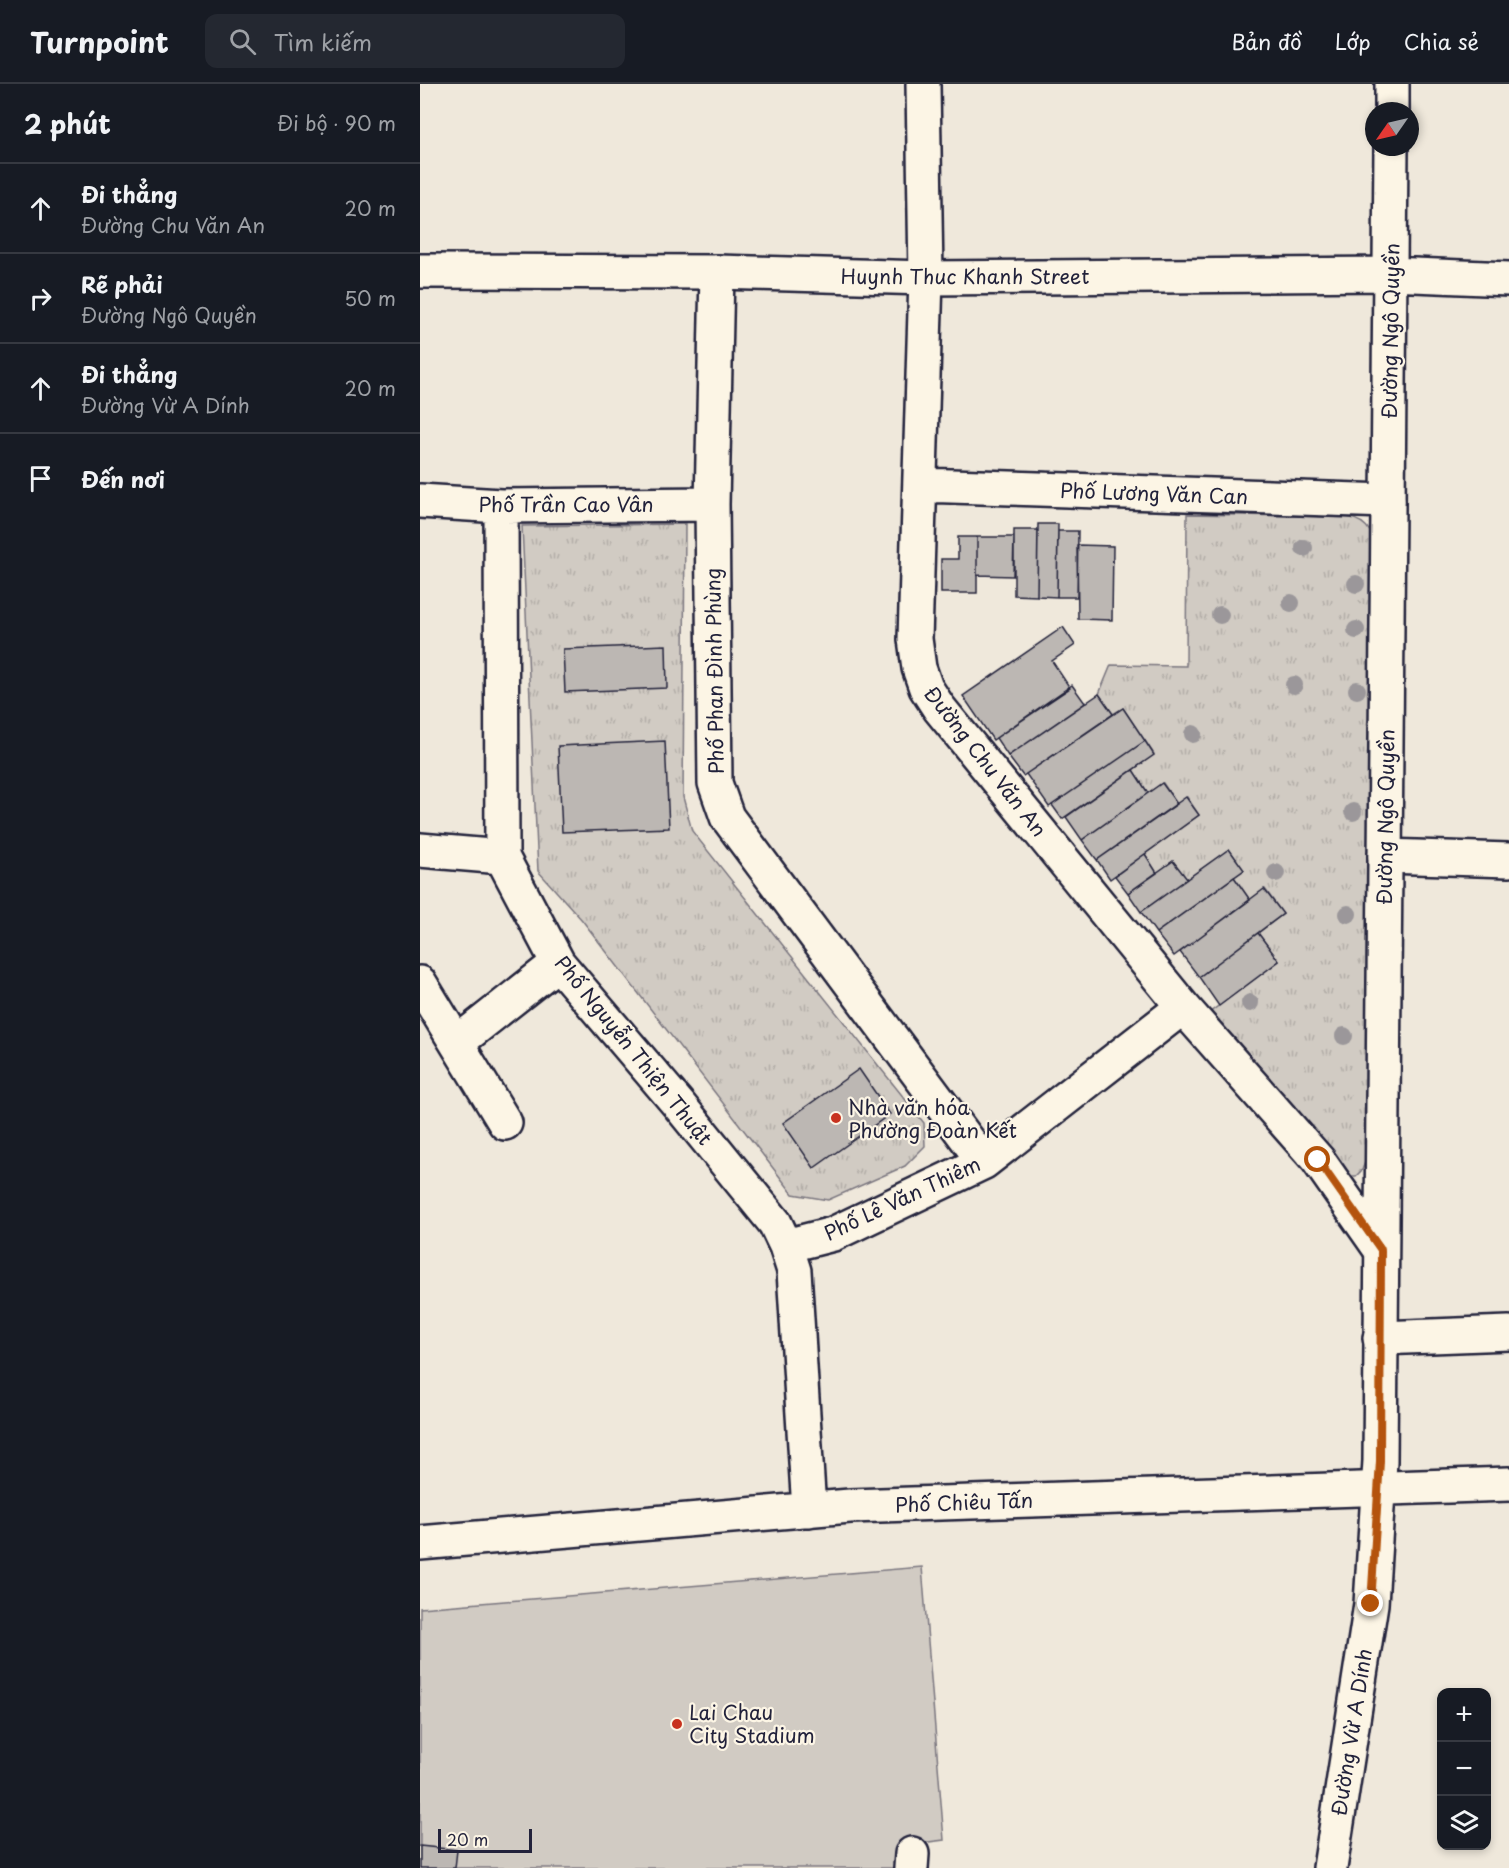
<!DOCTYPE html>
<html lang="vi">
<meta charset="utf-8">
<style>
:root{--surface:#171b24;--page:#242831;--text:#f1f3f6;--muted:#9ea1a6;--line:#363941}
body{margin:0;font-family:"Playpen Sans",sans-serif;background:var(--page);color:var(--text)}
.controls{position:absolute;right:18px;bottom:18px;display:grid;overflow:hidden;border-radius:12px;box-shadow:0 3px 9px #0003}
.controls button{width:54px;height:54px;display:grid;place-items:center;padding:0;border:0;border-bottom:2px solid var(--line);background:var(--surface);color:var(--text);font:30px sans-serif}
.compass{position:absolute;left:945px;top:18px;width:54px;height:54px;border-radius:50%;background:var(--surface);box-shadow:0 3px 9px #0003;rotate:236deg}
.scale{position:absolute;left:18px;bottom:15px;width:94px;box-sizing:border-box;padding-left:6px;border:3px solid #22223b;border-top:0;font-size:16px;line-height:21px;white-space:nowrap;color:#22223b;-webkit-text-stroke:4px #fcf5e5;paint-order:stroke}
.stop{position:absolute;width:18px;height:18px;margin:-14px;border:4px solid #b45309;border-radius:50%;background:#fff}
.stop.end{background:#b45309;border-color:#fff;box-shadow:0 2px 6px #0008}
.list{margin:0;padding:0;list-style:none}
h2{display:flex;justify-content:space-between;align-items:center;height:78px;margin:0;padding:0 24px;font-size:26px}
h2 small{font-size:20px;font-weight:400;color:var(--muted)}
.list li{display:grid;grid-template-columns:39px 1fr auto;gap:18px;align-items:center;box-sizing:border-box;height:90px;padding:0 24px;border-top:2px solid var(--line)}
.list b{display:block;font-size:22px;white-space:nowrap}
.list p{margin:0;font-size:20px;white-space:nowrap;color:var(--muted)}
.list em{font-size:20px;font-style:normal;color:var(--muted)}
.icon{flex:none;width:33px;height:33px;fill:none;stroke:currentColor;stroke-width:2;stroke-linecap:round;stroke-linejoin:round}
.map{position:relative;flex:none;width:1089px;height:1784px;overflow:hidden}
header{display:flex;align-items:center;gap:36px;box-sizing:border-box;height:84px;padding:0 30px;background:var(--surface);border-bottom:2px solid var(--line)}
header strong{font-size:28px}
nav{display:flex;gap:33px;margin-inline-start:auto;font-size:21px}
.search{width:420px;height:54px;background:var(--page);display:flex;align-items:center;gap:15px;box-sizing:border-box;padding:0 21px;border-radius:12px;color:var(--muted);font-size:22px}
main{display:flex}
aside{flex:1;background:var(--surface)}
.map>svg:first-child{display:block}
</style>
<header>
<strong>Turnpoint</strong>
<div class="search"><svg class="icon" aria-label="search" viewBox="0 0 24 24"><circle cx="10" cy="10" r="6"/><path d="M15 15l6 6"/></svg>Tìm kiếm</div>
<nav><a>Bản đồ</a><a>Lớp</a><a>Chia sẻ</a></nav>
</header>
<main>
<aside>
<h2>2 phút<small>Đi bộ · 90 m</small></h2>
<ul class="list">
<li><svg class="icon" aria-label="ahead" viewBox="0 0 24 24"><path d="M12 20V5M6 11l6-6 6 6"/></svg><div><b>Đi thẳng</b><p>Đường Chu Văn An</p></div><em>20 m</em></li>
<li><svg class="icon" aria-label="right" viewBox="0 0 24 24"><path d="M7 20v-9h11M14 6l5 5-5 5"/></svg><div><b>Rẽ phải</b><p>Đường Ngô Quyền</p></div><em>50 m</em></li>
<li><svg class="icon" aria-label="ahead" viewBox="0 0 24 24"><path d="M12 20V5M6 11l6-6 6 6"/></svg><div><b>Đi thẳng</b><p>Đường Vừ A Dính</p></div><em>20 m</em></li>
<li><svg class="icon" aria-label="arrive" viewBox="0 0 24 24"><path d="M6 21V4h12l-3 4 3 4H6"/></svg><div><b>Đến nơi</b></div></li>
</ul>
</aside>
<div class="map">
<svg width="1089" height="1784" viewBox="0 0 1089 1784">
<defs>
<pattern id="grass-tufts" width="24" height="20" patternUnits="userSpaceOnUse" patternTransform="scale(1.5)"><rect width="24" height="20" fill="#d1cbc3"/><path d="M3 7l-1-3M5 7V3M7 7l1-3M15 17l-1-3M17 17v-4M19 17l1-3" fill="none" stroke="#b3aea8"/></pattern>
</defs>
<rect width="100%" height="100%" fill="#efe8db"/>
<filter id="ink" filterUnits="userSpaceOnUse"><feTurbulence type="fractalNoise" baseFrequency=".0167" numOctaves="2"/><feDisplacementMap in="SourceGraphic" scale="12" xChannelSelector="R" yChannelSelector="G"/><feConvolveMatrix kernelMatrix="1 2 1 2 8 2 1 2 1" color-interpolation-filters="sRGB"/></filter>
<g filter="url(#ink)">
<path fill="url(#grass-tufts)" stroke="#7a767f" stroke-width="1.5" d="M767 430 927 433C951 438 953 451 955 474L945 1078 942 1086 936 1092H927L789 929 859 877 838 849 863 830 845 805 830 816 814 793 824 786 809 765 767 795 753 777 737 789 725 770 779 731 767 713 757 720 743 699 728 709 713 686 734 670 703 624 693 630 679 610 691 581 766 582Z
M265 440 263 713 272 747 504 1039 505 1062 485 1082 408 1116 373 1110 162 836 118 787 102 442Z"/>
<path fill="#d1cbc3" stroke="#7a767f" stroke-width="1.5" d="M502 1483 524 1756 485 1761 483 1784H0V1524Z"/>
<path fill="#bcb7b3" stroke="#22223b" stroke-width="1.5" d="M618 440H638L637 513 617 512Z
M594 446H618L617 512 594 511Z
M638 447H658L657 513H637Z
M538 453H557V509H521V475H538Z
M557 453H594L593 492 557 491Z
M657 461 693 462 692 536 658 535Z
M643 543 655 561 632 577 650 604 573 656 543 612Z
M246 561 247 604 145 608 143 565Z
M652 601 665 619 588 672 576 654Z
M679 610 693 630 603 692 588 672Z
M703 624 725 657 629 723 606 690Z
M245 657 249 744 142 748 138 662Z
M725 657 734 671 642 735 632 721Z
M713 686 728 709 662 756 646 733Z
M742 699 757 720 677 776 662 756Z
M766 713 779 731 690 795 677 776Z
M809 765 824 786 736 849 721 828Z
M725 770 737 789 708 809 695 792Z
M753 777 767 795 721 828 708 809Z
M814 793 830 816 754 872 736 849Z
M844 805 863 830 779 893 760 868Z
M838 849 859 877 799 922 779 893Z
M439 985 470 1030 394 1084 363 1039Z
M0 1762 37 1766 35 1784H0Z"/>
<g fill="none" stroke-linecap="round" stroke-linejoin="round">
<g stroke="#22223b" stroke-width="38">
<path id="minor" d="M503 0 506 194 495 555 499 584 506 604 519 624 763 923 898 1076 961 1166
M297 188 292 420 295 699 307 733 564 1078
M501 401 968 417
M0 417 81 422 292 420
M81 422 82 773 138 879 259 1021 355 1139 366 1162 374 1187 389 1426
M0 766 82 773
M965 772 1089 776
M0 899 85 1039
M38 958 138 879
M366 1162 413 1150 564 1078 763 923
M960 1254 1089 1249
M0 1459 430 1422 1089 1400
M491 1784 492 1770"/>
</g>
<g stroke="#22223b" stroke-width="38">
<path id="tertiary" d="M972 27V0
M0 187 297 188 506 194 970 190 1089 195
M910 1784 951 1520 960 1377 971 63"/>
</g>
<use href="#minor" stroke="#fcf5e5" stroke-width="33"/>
<use href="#tertiary" stroke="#fcf5e5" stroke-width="33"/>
</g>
<g fill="#9b979a">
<circle cx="884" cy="464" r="9"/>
<circle cx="936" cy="500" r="9"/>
<circle cx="871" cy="519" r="9"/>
<circle cx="800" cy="531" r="9"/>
<circle cx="936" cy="546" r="9"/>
<circle cx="874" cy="601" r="9"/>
<circle cx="937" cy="606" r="9"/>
<circle cx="773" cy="650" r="9"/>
<circle cx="933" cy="728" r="9"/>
<circle cx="856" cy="789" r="9"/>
<circle cx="928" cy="830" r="9"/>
<circle cx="830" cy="919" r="9"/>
<circle cx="924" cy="952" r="9"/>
</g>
</g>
<g fill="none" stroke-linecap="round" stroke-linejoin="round" filter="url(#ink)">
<path stroke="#b45309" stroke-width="8" d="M898 1076 961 1166 960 1377 951 1520"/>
</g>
<g fill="#c8321e" stroke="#fcf5e5" stroke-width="2">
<circle cx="416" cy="1034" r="6"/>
<circle cx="257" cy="1640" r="6"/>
</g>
<g text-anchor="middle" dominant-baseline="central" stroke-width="4.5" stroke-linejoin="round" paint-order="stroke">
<g font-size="20" fill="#22223b" stroke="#fcf5e5">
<text x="545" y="192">Huynh Thuc Khanh Street</text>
<text transform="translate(970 247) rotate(-89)">Đường Ngô Quyền</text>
<text transform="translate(734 409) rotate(2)">Phố Lương Văn Can</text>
<text x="146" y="420">Phố Trần Cao Vân</text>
<text transform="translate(294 587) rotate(-91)">Phố Phan Đình Phùng</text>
<text transform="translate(566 677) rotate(52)">Đường Chu Văn An</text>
<text transform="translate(965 733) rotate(-89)">Đường Ngô Quyền</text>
<text transform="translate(214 966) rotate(51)">Phố Nguyễn Thiện Thuật</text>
<text transform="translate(482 1114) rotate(-25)">Phố Lê Văn Thiêm</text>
<text transform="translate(544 1418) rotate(-2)">Phố Chiêu Tấn</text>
<text transform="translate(931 1648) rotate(-81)">Đường Vừ A Dính</text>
</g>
<g font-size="20" fill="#22223b" stroke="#fcf5e5" text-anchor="start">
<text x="428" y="1023">Nhà văn hóa<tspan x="428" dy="23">Phường Đoàn Kết</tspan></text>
<text x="269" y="1628">Lai Chau<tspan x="269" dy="23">City Stadium</tspan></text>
</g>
</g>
</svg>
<div class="controls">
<button>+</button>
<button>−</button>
<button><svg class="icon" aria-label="layers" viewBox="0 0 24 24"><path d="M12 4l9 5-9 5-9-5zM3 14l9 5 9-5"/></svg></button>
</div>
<svg class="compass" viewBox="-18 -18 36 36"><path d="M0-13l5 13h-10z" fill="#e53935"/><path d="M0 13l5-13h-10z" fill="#9ea1a6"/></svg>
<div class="scale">20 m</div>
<div class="stop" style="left:898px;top:1076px"></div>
<div class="stop end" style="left:951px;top:1520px"></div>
</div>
</main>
